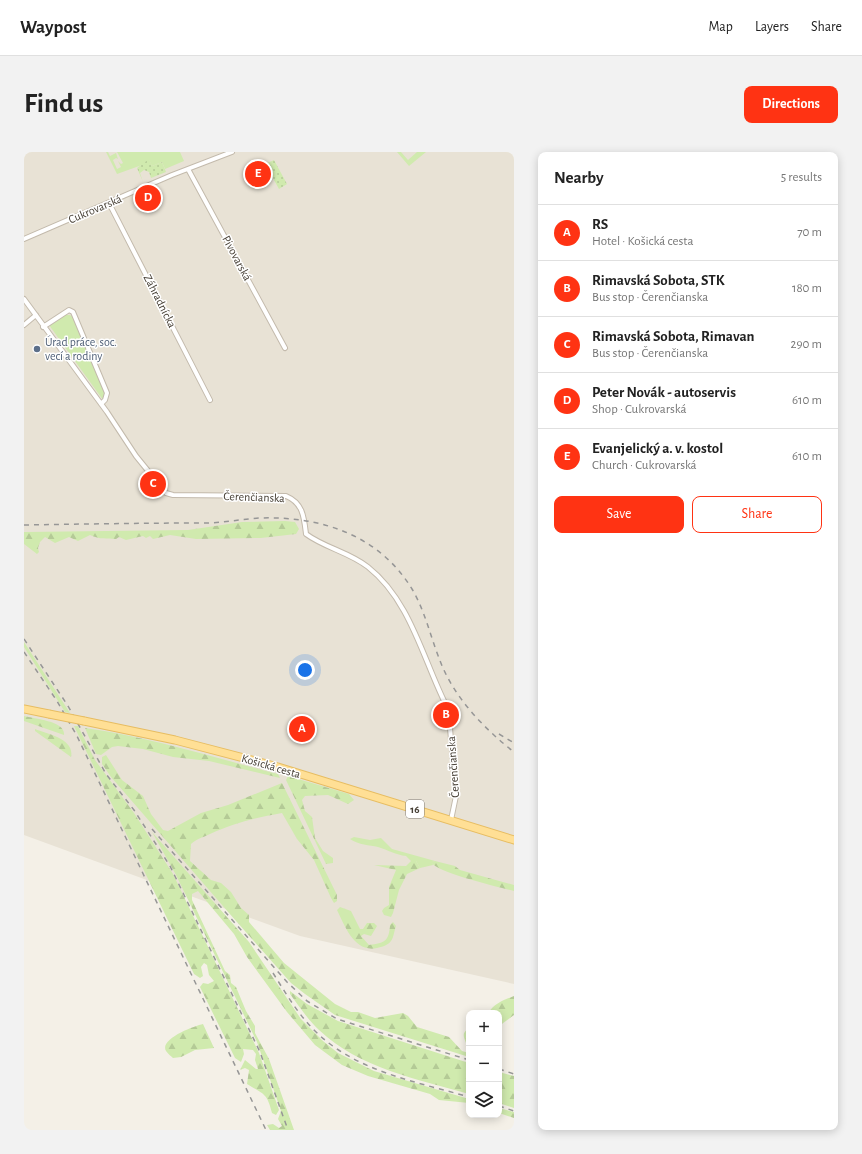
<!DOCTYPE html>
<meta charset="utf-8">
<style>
:root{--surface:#fff;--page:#f2f2f2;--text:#222;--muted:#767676;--line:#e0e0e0;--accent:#ff3313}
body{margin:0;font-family:"Alegreya Sans",sans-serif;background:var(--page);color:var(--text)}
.controls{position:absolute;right:12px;bottom:12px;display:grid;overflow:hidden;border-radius:8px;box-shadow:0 2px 10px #0003}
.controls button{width:36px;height:36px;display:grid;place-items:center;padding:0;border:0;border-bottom:1px solid var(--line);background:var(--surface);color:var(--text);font:20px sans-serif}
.you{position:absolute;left:281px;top:518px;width:14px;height:14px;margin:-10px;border:3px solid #fff;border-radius:50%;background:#1a73e8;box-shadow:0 0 0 6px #1a73e833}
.badge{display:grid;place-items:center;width:26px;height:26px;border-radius:50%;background:var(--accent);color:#fff;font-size:13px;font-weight:700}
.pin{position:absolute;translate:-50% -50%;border:2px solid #fff;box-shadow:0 1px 4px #0006}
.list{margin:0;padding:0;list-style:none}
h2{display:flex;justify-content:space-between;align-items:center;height:52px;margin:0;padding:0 16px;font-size:17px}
h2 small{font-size:13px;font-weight:400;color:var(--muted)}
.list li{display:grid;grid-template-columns:26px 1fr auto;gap:12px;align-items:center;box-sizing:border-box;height:56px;padding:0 16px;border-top:1px solid var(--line)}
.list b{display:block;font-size:15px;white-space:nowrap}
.list p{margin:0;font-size:13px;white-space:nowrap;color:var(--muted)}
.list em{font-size:13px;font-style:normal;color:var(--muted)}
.actions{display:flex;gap:8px;padding:12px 16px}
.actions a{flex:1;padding:9px 0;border:1px solid var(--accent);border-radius:8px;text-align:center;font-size:14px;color:var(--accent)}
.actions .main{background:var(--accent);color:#fff}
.icon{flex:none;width:22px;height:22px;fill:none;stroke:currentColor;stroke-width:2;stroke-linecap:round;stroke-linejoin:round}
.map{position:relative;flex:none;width:490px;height:978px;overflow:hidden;border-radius:8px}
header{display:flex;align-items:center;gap:24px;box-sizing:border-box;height:56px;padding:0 20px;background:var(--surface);border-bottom:1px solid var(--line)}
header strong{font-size:19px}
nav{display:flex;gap:22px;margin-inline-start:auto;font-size:14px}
.intro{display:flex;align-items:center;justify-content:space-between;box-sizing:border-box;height:96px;padding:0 24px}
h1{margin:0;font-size:28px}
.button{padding:10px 18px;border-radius:8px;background:var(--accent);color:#fff;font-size:14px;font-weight:700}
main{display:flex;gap:24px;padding:0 24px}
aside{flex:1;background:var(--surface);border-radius:8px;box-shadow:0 2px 10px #0003}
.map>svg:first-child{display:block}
</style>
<header>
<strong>Waypost</strong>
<nav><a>Map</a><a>Layers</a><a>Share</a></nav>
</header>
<div class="intro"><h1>Find us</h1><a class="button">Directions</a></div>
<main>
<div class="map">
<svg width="490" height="978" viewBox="0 0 490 978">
<defs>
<pattern id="forest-firs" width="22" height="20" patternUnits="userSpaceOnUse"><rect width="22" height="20" fill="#d0eaae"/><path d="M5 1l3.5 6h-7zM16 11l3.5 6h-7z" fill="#b4ca96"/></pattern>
<pattern id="garden-dots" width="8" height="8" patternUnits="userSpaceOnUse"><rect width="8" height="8" fill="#d0eaae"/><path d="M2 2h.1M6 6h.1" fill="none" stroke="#b4ca96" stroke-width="1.8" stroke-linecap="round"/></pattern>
</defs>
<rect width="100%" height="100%" fill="#f4f0e7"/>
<path fill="#e8e2d5" d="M0 0H490V832L276 784 0 683Z"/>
<path fill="#d0eaae" d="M82 0H84L86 4 92 1 94 7 92 6 89 8 93 17 97 15 94 9 97 12 99 11 93 0H156L160 9 141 17 138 10 128 14 125 8 118 13 93 22Z
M373 0H377L384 8 393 0H402L385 14Z
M41 163H46L50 166 80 237V245L79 248 25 173Z
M0 490 46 561 41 560 0 495Z
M330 685 346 688 357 686 368 697 411 709 408 710 409 713 396 716 392 709H387L382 704C372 703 364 698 354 695 345 693 335 693 326 687Z"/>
<path fill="url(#forest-firs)" d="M261 369 271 370 275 377 272 382 237 386 172 387 146 383 129 387 126 384 122 386 119 384 102 388 95 385 92 387C83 386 76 388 66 383L54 389 45 385 31 391 21 385 16 390 14 396 15 400 13 402 0 392V380L164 378 218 370Z
M0 564C11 567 42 569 40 583L0 569Z
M50 574H54L71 608 110 661 149 722 235 901 255 958 252 963 248 961C243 940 239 942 223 932L225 918 221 916 216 918 221 908 232 917H234L231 908 232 902 229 898 219 897 220 902 217 910 211 906 176 835 179 831 184 832 190 829 185 823 183 813 180 811 177 815 179 824 176 826 170 822Z
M61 576C125 585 188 605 250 621L254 622 256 626 185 609 149 605 119 597 94 594 88 595 77 603 72 602Z
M11 577C24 582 51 587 47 605L11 579Z
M82 603 98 628 119 644 127 662 139 678 144 679 177 661 204 653 258 631 313 743V749L310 751 307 746 290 708 273 687 258 661C230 666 211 671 186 682 178 686 174 686 167 692L166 709 187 728 197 731 207 740 217 756 225 763V770L260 811 311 852 327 860H334L351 866 379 861 384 864 393 875 425 885 438 899 445 901V905L311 863 281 842 267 831 205 761 87 625 78 612V605Z
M264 624 325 642 330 648 324 652 304 643 281 644 278 648 281 659 288 665 291 686 299 699 309 706V711L302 712 262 628Z
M128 680 225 790 277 867 299 889 314 901 350 919 445 947V951L415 948 406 942 344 924 318 913 291 893 263 860 223 805 210 782 174 739 168 742V748L201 819 206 823 207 831 212 835 222 859 231 874V881L245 907 270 978H246L243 973 249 972 255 976 258 974 254 967 257 959 233 890 152 723Z
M387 709H392L396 716 383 722 375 738 369 761 367 765 360 763 358 759 360 756 365 753V735L372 718 350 713 382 714Z
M411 709 431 714 436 718 490 733V739C475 735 413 721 407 710Z
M316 755 327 759 336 777H339L343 771H350L353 774 347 784 340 782 337 784 345 793C361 791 365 789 366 773L369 770 372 774C370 779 370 785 367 789 364 793 358 795 353 796 331 801 321 775 313 758Z
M266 839 283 852 314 869 445 911V942C393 927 335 916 295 878 284 868 275 854 266 842Z
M490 844V863L475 874V861H464C471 851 480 848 490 844Z
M179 872 190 896 171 898 157 905 149 906C147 904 144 902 142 899 135 887 170 874 179 872Z
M445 876V892L442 891C439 883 438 881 445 876Z
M475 920 490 924V956L475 951Z
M475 956 490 960V966L475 961Z"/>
<path fill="url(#garden-dots)" d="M125 7 128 14 138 10 142 20 127 26 125 20 120 18 116 21 119 30 113 16Z
M250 8 263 32 255 37 241 12Z"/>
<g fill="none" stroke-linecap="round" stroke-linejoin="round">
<g stroke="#c3baac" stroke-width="6">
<path id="street" d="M164 17 261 196
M85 51 186 248
M0 87 148 23 208 0
M0 147 83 260 112 304 142 341 149 343 262 344C279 351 280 365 282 382 301 396 325 400 344 415 387 449 399 508 423 555L425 565 432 644 427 668
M0 173 12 163
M19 175 45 158 49 160 83 241 81 248 77 252"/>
</g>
<g stroke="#e7bd62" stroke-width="9">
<path id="primary" d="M0 557 25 562
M60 569 151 588 254 615 490 688"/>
</g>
<use href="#street" stroke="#fff" stroke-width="4"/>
<use href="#primary" stroke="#ffdf95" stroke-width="7"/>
<path stroke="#969696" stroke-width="1.5" stroke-dasharray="5 5" stroke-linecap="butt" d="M0 373C60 372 120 371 181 371 199 371 217 367 236 366 297 364 355 383 388 437 401 459 406 483 415 506 428 543 459 576 490 600
M0 487 44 554 82 622 110 658 146 714 236 900 264 978
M0 500 33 549 53 584 242 978
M475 582 490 591
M128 677 263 830 283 849 313 867 445 908
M249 821C261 840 272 859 288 876 329 919 390 929 445 945
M475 917 490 922
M475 954 490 959"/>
<g stroke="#e7bd62" stroke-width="9" stroke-linecap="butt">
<path id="primary-bridge" d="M25 562 60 569"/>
</g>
<use href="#primary-bridge" stroke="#ffdf95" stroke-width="7"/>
</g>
<circle fill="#5c6f8a" stroke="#fff" stroke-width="1.5" cx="13" cy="197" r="4"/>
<g text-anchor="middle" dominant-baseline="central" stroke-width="3" stroke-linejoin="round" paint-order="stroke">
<rect fill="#fff" stroke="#7e7972" stroke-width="1" x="382" y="648" width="18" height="18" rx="3"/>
<g font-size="11" font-weight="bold" fill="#474036">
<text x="391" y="657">16</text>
</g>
<g font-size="12" fill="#474036" stroke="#fff">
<text transform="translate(71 57) rotate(-23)">Cukrovarská</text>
<text transform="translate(213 106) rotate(62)">Pivovarská</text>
<text transform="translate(136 149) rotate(63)">Záhradnícka</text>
<text transform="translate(230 345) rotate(2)">Čerenčianska</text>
<text transform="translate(247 614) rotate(16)">Košická cesta</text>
<text transform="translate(429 615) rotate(-94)">Čerenčianska</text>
</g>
<g font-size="12" fill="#4e5e75" stroke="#fff" text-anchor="start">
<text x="21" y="190">Úrad práce, soc.<tspan x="21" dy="14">vecí a rodiny</tspan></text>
</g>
</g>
</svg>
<div class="controls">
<button>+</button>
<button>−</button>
<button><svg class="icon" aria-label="layers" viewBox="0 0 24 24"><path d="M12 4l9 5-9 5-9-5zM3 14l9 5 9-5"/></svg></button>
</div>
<div class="you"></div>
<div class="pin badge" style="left:278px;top:577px">A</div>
<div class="pin badge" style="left:422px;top:563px">B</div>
<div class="pin badge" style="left:129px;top:332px">C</div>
<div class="pin badge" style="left:124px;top:46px">D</div>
<div class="pin badge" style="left:234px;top:22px">E</div>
</div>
<aside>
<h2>Nearby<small>5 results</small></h2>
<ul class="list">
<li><span class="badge">A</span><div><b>RS</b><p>Hotel · Košická cesta</p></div><em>70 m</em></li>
<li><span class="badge">B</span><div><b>Rimavská Sobota, STK</b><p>Bus stop · Čerenčianska</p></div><em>180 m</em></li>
<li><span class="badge">C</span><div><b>Rimavská Sobota, Rimavan</b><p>Bus stop · Čerenčianska</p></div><em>290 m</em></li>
<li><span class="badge">D</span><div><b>Peter Novák - autoservis</b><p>Shop · Cukrovarská</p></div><em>610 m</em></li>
<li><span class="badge">E</span><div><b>Evanjelický a. v. kostol</b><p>Church · Cukrovarská</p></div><em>610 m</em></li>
</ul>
<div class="actions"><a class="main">Save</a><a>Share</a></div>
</aside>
</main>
